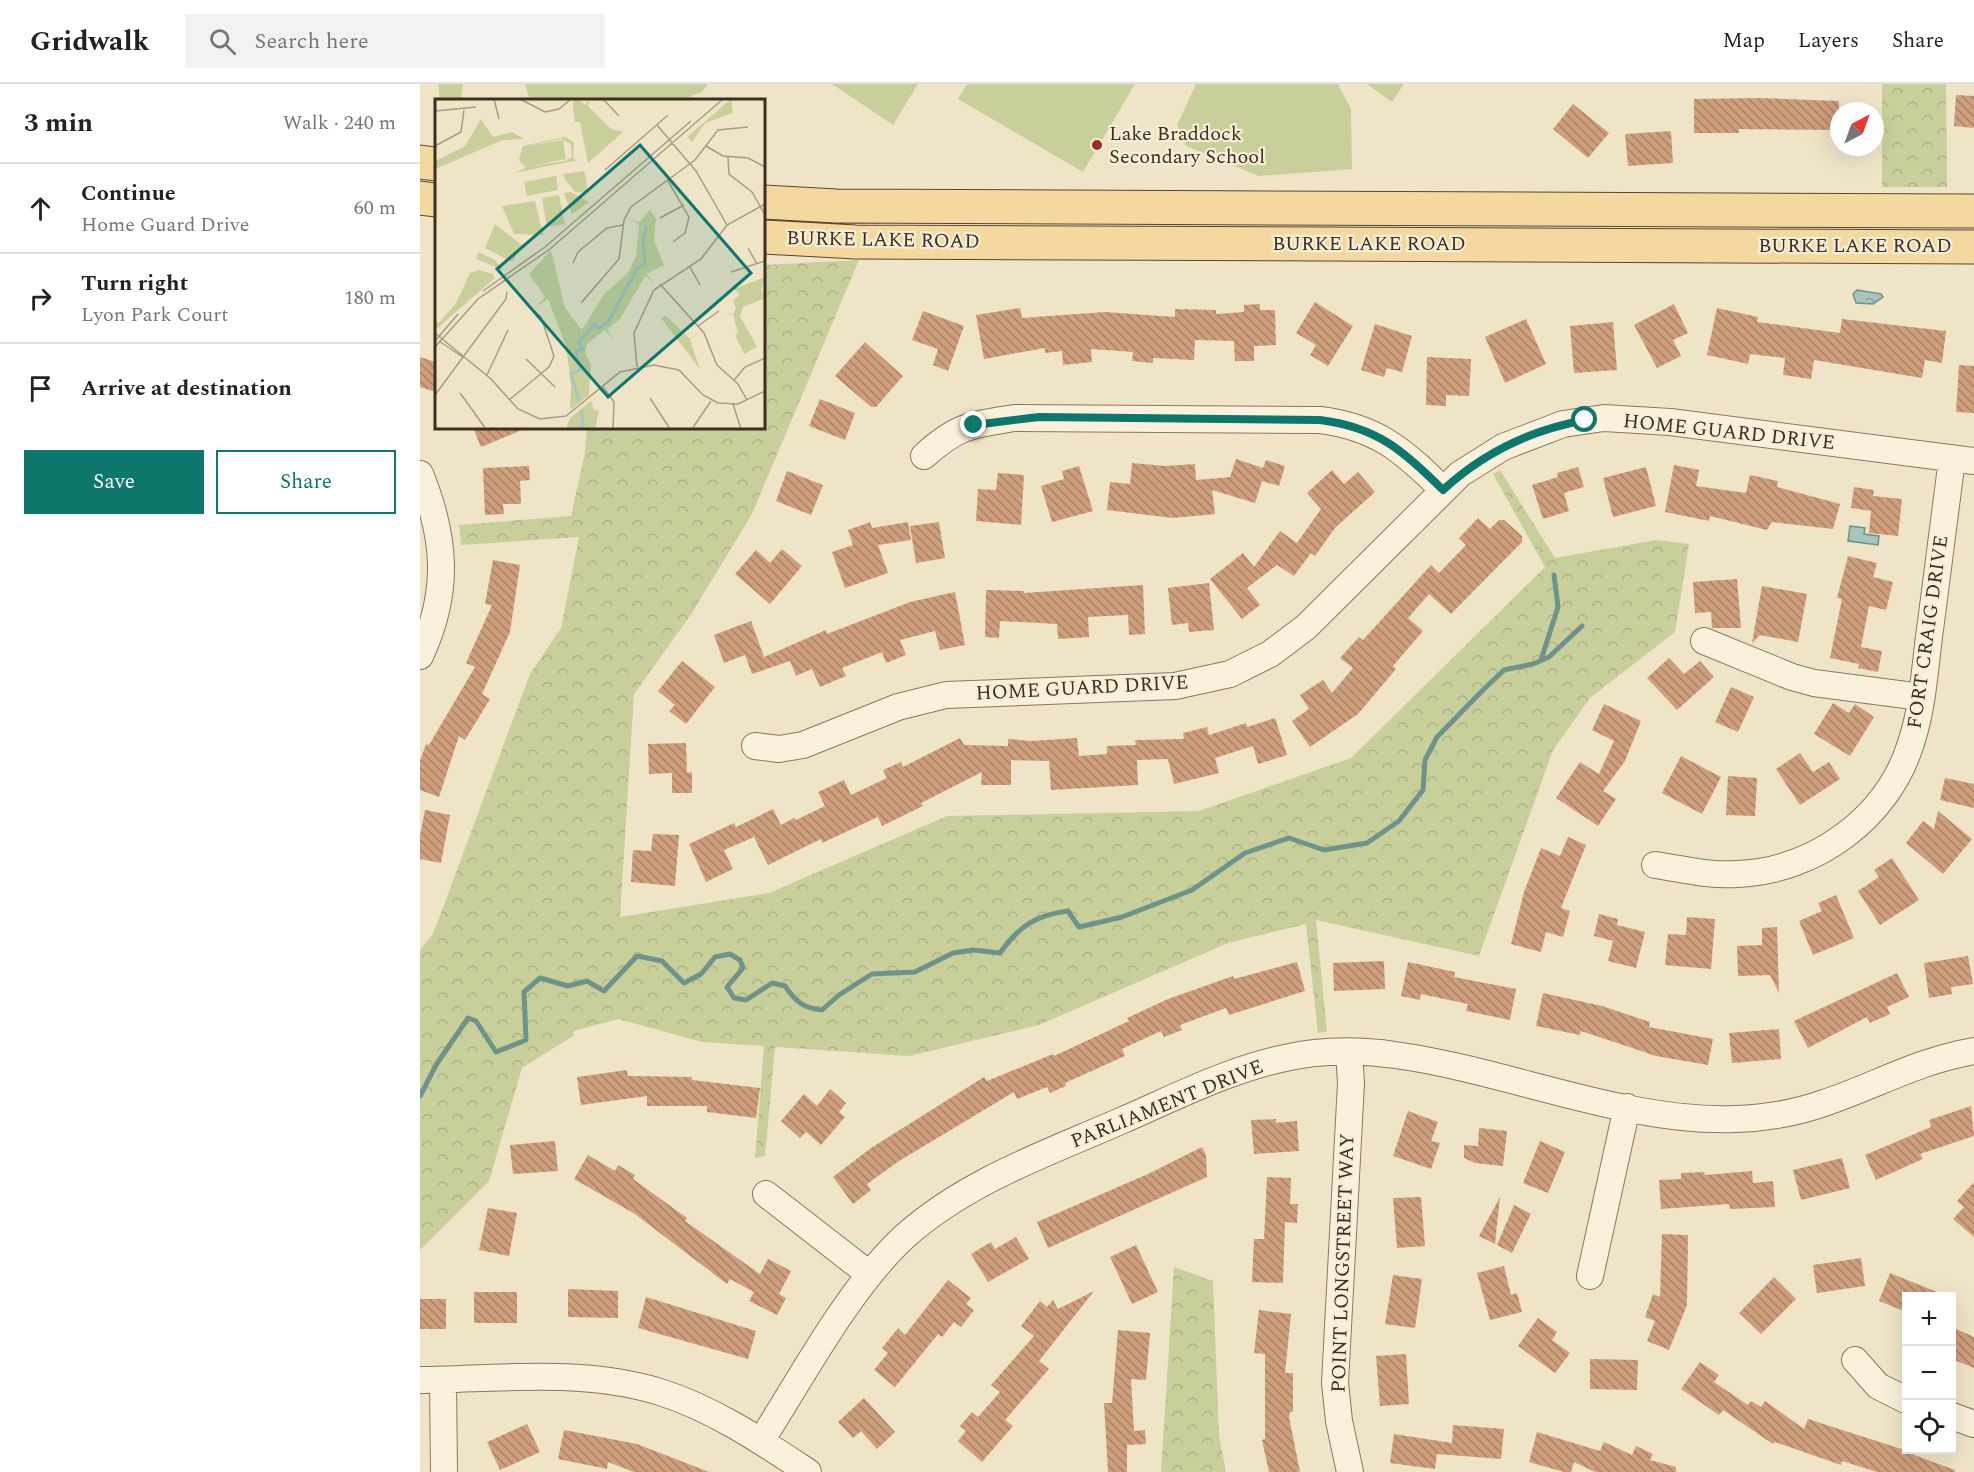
<!DOCTYPE html>
<meta charset="utf-8">
<style>
:root{--surface:#fff;--page:#f2f2f2;--text:#222;--muted:#767676;--line:#e0e0e0;--accent:#0f766e}
body{margin:0;font-family:Spectral,serif;background:var(--page);color:var(--text)}
.controls{position:absolute;right:18px;bottom:18px;display:grid;overflow:hidden;border-radius:0px;box-shadow:0 6px 24px #0002}
.controls button{width:54px;height:54px;display:grid;place-items:center;padding:0;border:0;border-bottom:2px solid var(--line);background:var(--surface);color:var(--text);font:30px sans-serif}
.compass{position:absolute;left:1410px;top:18px;width:54px;height:54px;border-radius:50%;background:var(--surface);box-shadow:0 6px 24px #0002;rotate:41deg}
.stop{position:absolute;width:18px;height:18px;margin:-14px;border:4px solid #0f766e;border-radius:50%;background:#fff}
.stop.end{background:#0f766e;border-color:#fff;box-shadow:0 2px 6px #0008}
.list{margin:0;padding:0;list-style:none}
h2{display:flex;justify-content:space-between;align-items:center;height:78px;margin:0;padding:0 24px;font-size:26px}
h2 small{font-size:20px;font-weight:400;color:var(--muted)}
.list li{display:grid;grid-template-columns:39px 1fr auto;gap:18px;align-items:center;box-sizing:border-box;height:90px;padding:0 24px;border-top:2px solid var(--line)}
.list b{display:block;font-size:22px;white-space:nowrap}
.list p{margin:0;font-size:20px;white-space:nowrap;color:var(--muted)}
.list em{font-size:20px;font-style:normal;color:var(--muted)}
.actions{display:flex;gap:12px;padding:18px 24px}
.actions a{flex:1;padding:14px 0;border:2px solid var(--accent);border-radius:0px;text-align:center;font-size:21px;color:var(--accent)}
.actions .main{background:var(--accent);color:#fff}
.icon{flex:none;width:33px;height:33px;fill:none;stroke:currentColor;stroke-width:2;stroke-linecap:round;stroke-linejoin:round}
.map{position:relative;flex:none;width:1554px;height:1388px;overflow:hidden}
header{display:flex;align-items:center;gap:36px;box-sizing:border-box;height:84px;padding:0 30px;background:var(--surface);border-bottom:2px solid var(--line)}
header strong{font-size:28px}
nav{display:flex;gap:33px;margin-inline-start:auto;font-size:21px}
.search{width:420px;height:54px;background:var(--page);display:flex;align-items:center;gap:15px;box-sizing:border-box;padding:0 21px;border-radius:0px;color:var(--muted);font-size:22px}
main{display:flex}
aside{flex:1;background:var(--surface)}
.map>svg:first-child{display:block}
</style>
<header>
<strong>Gridwalk</strong>
<div class="search"><svg class="icon" aria-label="search" viewBox="0 0 24 24"><circle cx="10" cy="10" r="6"/><path d="M15 15l6 6"/></svg>Search here</div>
<nav><a>Map</a><a>Layers</a><a>Share</a></nav>
</header>
<main>
<aside>
<h2>3 min<small>Walk · 240 m</small></h2>
<ul class="list">
<li><svg class="icon" aria-label="ahead" viewBox="0 0 24 24"><path d="M12 20V5M6 11l6-6 6 6"/></svg><div><b>Continue</b><p>Home Guard Drive</p></div><em>60 m</em></li>
<li><svg class="icon" aria-label="right" viewBox="0 0 24 24"><path d="M7 20v-9h11M14 6l5 5-5 5"/></svg><div><b>Turn right</b><p>Lyon Park Court</p></div><em>180 m</em></li>
<li><svg class="icon" aria-label="arrive" viewBox="0 0 24 24"><path d="M6 21V4h12l-3 4 3 4H6"/></svg><div><b>Arrive at destination</b></div></li>
</ul>
<div class="actions"><a class="main">Save</a><a>Share</a></div>
</aside>
<div class="map">
<svg width="1554" height="1388" viewBox="0 0 1554 1388">
<defs>
<pattern id="forest-crowns" width="20" height="18" patternUnits="userSpaceOnUse" patternTransform="scale(1.5)"><rect width="20" height="18" fill="#c9cf9b"/><path d="M2 6a3 3 0 1 1 6 0M12 15a3 3 0 1 1 6 0" fill="none" stroke="#aeb285"/></pattern>
<pattern id="water-ripples" width="26" height="14" patternUnits="userSpaceOnUse" patternTransform="scale(1.5)"><rect width="26" height="14" fill="#a9c4bc"/><path d="M2 4q2-2 4 0t4 0M15 11q2-2 4 0t4 0" fill="none" stroke="#8ba098"/></pattern>
<pattern id="building-back-hatch" width="6" height="6" patternUnits="userSpaceOnUse" patternTransform="scale(1.5)"><rect width="6" height="6" fill="#cf9f7d"/><path d="M-1 5l2 2M0 0l6 6M5-1l2 2" fill="none" stroke="#a98266"/></pattern>
</defs>
<rect width="100%" height="100%" fill="#f0e4c8"/>
<path fill="#c9cf9b" d="M18 0H43L41 16H20Z
M105 0H288L282 8 261 16H110Z
M412 0H498L473 41Z
M547 0H715L663 88 538 15Z
M776 0H918L931 25 932 85 839 92 766 62 757 41Z
M947 0H984L972 18Z"/>
<path fill="url(#forest-crowns)" d="M1462 0H1526L1527 103H1462Z
M439 176 332 430 270 532 214 610 200 833 349 809 527 732 779 727 931 674 1125 483 1073 390 1080 386 1135 474 1236 456 1269 460 1255 548 1170 614 1133 666 1059 872 896 836 907 948 898 949 886 840 808 859 619 941 489 972 355 963 345 1072 335 1074 344 962 282 958 198 935 154 947 153 952 102 984 69 1097 0 1166V866L13 850 110 590 141 544 159 453 41 461 39 441 151 432 165 368 167 344H344V181Z
M754 1183 793 1197 799 1352 806 1388H741Z"/>
<path fill="url(#water-ripples)" stroke="#6f938a" stroke-width="1.5" d="M1437 206 1461 210 1463 213 1453 220 1436 219 1433 210Z
M1430 442 1445 444 1444 450 1459 452 1458 461 1428 457Z"/>
<g fill="none" stroke-linecap="round" stroke-linejoin="round">
<path stroke="#6f938a" stroke-width="5" d="M1121 576 1138 523 1134 491
M0 1012 16 981 48 934 56 937 76 968 106 956 104 908 120 894 148 902 167 897 184 907 217 872 242 877 264 899 281 890 295 873 310 870 320 876 323 884 307 903 314 914 326 916 352 899 365 902C376 918 383 924 402 926L419 911 452 890 495 888 533 869 553 866 580 869C599 842 616 831 648 827L659 843 702 833 772 806 825 769 869 754 904 766 947 759 979 737 1003 706 1005 676 1017 653 1063 606 1084 586 1113 580 1129 573 1162 542"/>
</g>
<path fill="url(#building-back-hatch)" d="M1536 11 1554 12V44L1534 42Z
M1339 14 1419 17V46L1319 45V49H1274V15Z
M1153 20 1189 49 1168 74 1133 45Z
M1251 47 1253 79 1208 82 1205 50Z
M895 218 933 242 908 282 890 271 896 261 876 249Z
M840 220V226H855L856 261 834 262V277H815L814 257 775 256 774 276 733 274V279L712 277 713 268 671 265 672 278 643 281 642 267 625 269V264L564 275 556 231 600 224 602 234 685 228 755 233V225L796 226V230L824 228V221Z
M1254 220 1268 249 1253 256 1261 272 1237 284 1214 241Z
M1297 224 1338 233 1337 238 1420 249 1422 235 1526 247 1522 279 1505 276 1502 294 1394 276 1391 295 1363 291 1365 274 1330 270 1328 280 1287 271Z
M503 227 544 242 528 287 513 281 518 265 492 256Z
M1106 235 1126 280 1085 299 1065 253Z
M1193 238 1197 286 1154 289 1150 242Z
M955 240 992 252 982 288 967 284 964 293 941 286Z
M445 258 483 292 456 323H451L415 292Z
M0 273 16 278V308L0 303Z
M1007 273 1051 275 1049 312 1026 311V322L1006 321Z
M1539 281 1554 282V329L1536 328Z
M400 315 435 329 425 356 389 342Z
M53 344H107L61 363Z
M816 375 843 384 846 376 865 382 859 402 842 397 835 419 792 406 795 430 753 434 687 426 690 398 710 400 712 379 746 382 775 380 776 396 810 393Z
M1254 381 1279 386 1276 402 1326 409 1330 391 1358 397 1357 403 1420 420 1413 445 1352 438 1347 446 1290 432 1289 437 1245 428Z
M109 382 110 396 100 397 101 420H83L84 430 65 431 63 384Z
M659 382 673 427 632 438 621 402 644 395 642 387Z
M1158 383 1164 403 1144 409 1149 427 1123 435 1112 401 1138 393 1137 389Z
M1226 383 1236 422 1193 433 1183 394Z
M912 386 924 400 938 388 955 408 915 444 895 472 891 469 874 492 857 481 827 504 840 521 822 535 790 495 823 469 834 483 860 447 877 459 901 425 887 409Z
M367 387 403 401 391 431 356 417Z
M578 389 604 391 601 441 556 437 558 405 576 406Z
M1434 403 1454 406 1453 412 1482 415 1478 452 1449 449 1451 427 1431 424Z
M1058 434 1070 445 1079 436H1084L1102 452V458L1031 530 1009 510 988 534 1003 547 973 582 976 585 938 630 890 663 872 637 889 625 880 611 903 596 912 609 933 584 920 574 939 553 943 556 1011 481 1019 489 1046 461 1039 454Z
M450 438 452 444 488 438 491 456 458 461 468 489 425 504 412 468 433 461 428 446Z
M519 438 525 474 496 479 490 442Z
M362 465 382 482 350 520 315 490 336 466 350 479Z
M1428 472 1457 479 1453 493 1473 498 1466 526 1449 522 1441 563 1462 567 1458 588 1438 584 1439 580 1410 574 1422 515 1417 514Z
M73 476 100 481 90 548 62 610 70 615 45 656 39 652 19 713 0 706V677L6 660 9 661 55 583 46 579 72 521 65 520Z
M1317 495 1321 544H1292L1291 528 1275 529 1273 498Z
M789 499 794 546 769 548 768 539 752 541 748 504Z
M723 501 725 550 709 551 708 531 668 533 669 553 638 555 637 540 580 537 579 554 565 553 566 506 604 507V509Z
M1342 502 1387 510 1378 558 1340 551 1332 559Z
M535 508 545 561 520 566 515 547 480 556 486 571 466 579 462 568 422 584 426 592 400 603 392 585 376 592 370 577 332 590 325 571 304 579 294 551 331 537 344 573 406 546 407 550 490 518Z
M1249 574 1264 590 1280 577 1294 593 1257 626 1227 594Z
M262 577 295 603 266 640 249 627 255 621 238 607Z
M1311 603 1334 613 1318 648 1295 638Z
M1413 619 1429 629 1435 620 1454 633 1430 672 1394 650Z
M1184 620 1221 637 1205 677 1183 707 1196 715 1178 742 1136 714 1160 678 1179 690 1194 657 1172 646Z
M855 634 867 671 838 680 833 662 795 674 799 689 754 700 748 675 717 676 718 701 631 706 629 677 591 676V701H561L562 688 501 719 503 722 462 742 458 733 402 759 401 755 348 781 334 753 304 766 313 785 286 798 269 760 314 739 316 743 353 725 361 741 374 734 376 736 405 722 398 708 424 696 431 711 467 694 463 686 481 678 483 683 540 654 544 661 588 662V655L611 657 657 654 659 672 687 670V662L716 661 715 656 764 655 763 649 787 643 789 651 826 639 827 643Z
M266 659 267 689 272 688V709H252V689L229 690 228 660Z
M1380 669 1393 688 1409 678 1420 695 1380 721 1356 685Z
M1261 672 1301 693 1282 730 1242 709Z
M1308 692 1337 694 1335 732 1306 731Z
M1525 694 1554 700V724L1520 716Z
M5 726 30 731 21 779 0 775V751Z
M1518 727 1552 755 1523 790 1486 759 1503 737 1514 745Z
M233 750 259 751 255 802 211 798 213 766 231 767Z
M1148 753 1166 761 1141 824 1150 827 1143 853 1126 848 1121 868 1091 860 1104 808 1121 764 1140 772Z
M1472 774 1499 816 1460 841 1438 807 1459 793 1454 786Z
M1416 811 1434 854 1393 871 1379 837 1402 827 1398 819Z
M1179 830 1198 835 1197 841 1225 848 1216 884 1188 877 1193 857 1174 852Z
M1267 833 1295 835 1291 885 1245 881 1248 850 1266 851Z
M1357 843 1359 909 1350 891 1318 892 1317 862 1342 861V844Z
M1548 872 1553 900 1531 903 1532 910 1509 914 1504 879Z
M964 877 965 905 914 907 913 879Z
M877 878 885 907 809 931 806 924 760 941 762 946 744 953 741 947 702 965 705 972 645 999 646 1002 630 1009 627 1003 597 1015 594 1008 479 1077 447 1100 451 1106 433 1120 413 1093 451 1064 564 993 567 997 633 970 634 972 709 937 707 934 748 915 813 892 814 895Z
M988 878 1035 888 1034 893 1096 905 1090 936 1046 927 1048 920 1001 910 1000 916 981 912Z
M1477 889 1489 913 1467 923 1470 930 1450 939 1447 933 1388 964 1374 937Z
M1123 909 1182 922 1230 938 1229 943 1293 955 1288 981 1236 972 1161 947 1160 951 1116 942Z
M1359 945 1361 975 1312 979 1309 949Z
M207 986 208 992 272 993V996L340 1004 336 1034 287 1028V1022H227V1012L161 1021 157 993Z
M410 1005 426 1019 419 1028 425 1033 401 1061 386 1048 380 1054 361 1037 384 1010 397 1022Z
M1551 1022 1554 1052 1500 1070 1503 1075 1456 1096 1445 1071 1511 1043 1509 1036Z
M988 1027 1018 1038 1011 1057 1020 1059 1011 1085 973 1072Z
M856 1035V1039L877 1037 879 1067 834 1070 831 1036Z
M1059 1044 1087 1047 1083 1082 1055 1079 1044 1074V1061L1058 1062Z
M135 1057 138 1087 93 1090 90 1061Z
M1120 1057 1145 1068 1128 1109 1103 1099Z
M782 1063 786 1071 787 1093 628 1164 617 1138 728 1090Z
M168 1071 195 1087 198 1081 215 1091 213 1095 267 1134 265 1137 340 1190 348 1175 371 1187 359 1210 366 1214 357 1231 329 1217 334 1208 310 1195 307 1200 215 1130 154 1095Z
M1422 1074 1430 1104 1381 1116 1373 1086Z
M1332 1087 1333 1099 1353 1097 1355 1123 1310 1125 1309 1120 1241 1125 1239 1096 1261 1095V1089L1284 1088 1285 1091Z
M847 1093 871 1094 870 1120H878L877 1139 865 1138 863 1199 832 1198 834 1155H844Z
M1554 1098V1153L1533 1135 1544 1123 1537 1117Z
M1001 1113 1005 1162 977 1164 973 1114Z
M1080 1113 1075 1160 1059 1152Z
M1094 1121 1111 1130 1092 1169 1077 1161Z
M68 1124 97 1129 89 1172 59 1166Z
M1242 1150 1268 1151 1267 1221 1249 1266 1227 1257 1235 1237 1225 1233 1233 1210 1240 1213Z
M596 1153 609 1175 568 1198 551 1170 571 1158 575 1165Z
M716 1161 738 1208 712 1220 690 1173Z
M1441 1174 1445 1202 1397 1209 1393 1181Z
M1084 1182 1091 1211 1097 1209 1102 1228 1070 1236 1057 1189Z
M1470 1189 1527 1212H1486V1228L1459 1217Z
M973 1191 1002 1195 995 1244 965 1240Z
M1354 1193 1376 1215 1341 1250 1319 1229Z
M528 1196 551 1214 546 1220 554 1226 541 1243 534 1238 522 1253 518 1250 475 1303 454 1286 468 1269 462 1264 478 1244 485 1251Z
M148 1205 198 1207V1234L148 1233Z
M674 1207 619 1277 629 1285 585 1336 593 1342 562 1378 538 1357 546 1347 540 1342 552 1328 558 1333 580 1308 571 1301 614 1252 601 1242 620 1217 627 1223 633 1216 638 1225Z
M54 1208H97V1239H54Z
M226 1213 336 1247 328 1275 218 1244Z
M0 1215H26V1245H0Z
M839 1226 871 1230 865 1289H873V1328H870L869 1333 880 1388H849L842 1356 845 1355V1270L834 1269Z
M1118 1234 1137 1248 1132 1256 1150 1269 1135 1289 1098 1262Z
M1532 1243 1554 1253V1284L1532 1275Z
M698 1246 730 1249 726 1296 711 1295 714 1347 725 1346 726 1360 707 1361V1388H688L684 1319H692Z
M986 1270 989 1320 960 1322 956 1272Z
M1170 1275 1218 1276 1217 1306 1170 1305Z
M1280 1278 1299 1291 1294 1298 1328 1321 1331 1317 1341 1323 1345 1317 1384 1345 1388 1335 1494 1369V1371L1535 1386V1388H1457L1422 1377 1421 1381 1355 1358 1353 1360 1303 1326 1299 1331 1261 1305Z
M444 1314 475 1348 457 1365 441 1347 433 1354 418 1338Z
M107 1340 120 1368 80 1386 67 1358Z
M1033 1341 1084 1345 1081 1375 1017 1370 1015 1385 970 1379 974 1350 1032 1359Z
M144 1346 217 1360 289 1388H214L188 1378 187 1385 138 1375Z
M1117 1348 1180 1367 1184 1358 1212 1371 1216 1362 1233 1370 1230 1376 1256 1383V1388H1175L1154 1378 1151 1388H1144L1109 1378Z"/>
<g fill="none" stroke-linecap="round" stroke-linejoin="round">
<g stroke="#8d765c" stroke-width="28">
<path id="minor" d="M504 372C538 341 551 341 595 334L900 336C957 343 984 367 1023 406
M0 390C26 454 30 508 0 572
M1284 557 1372 593 1394 599 1501 613
M335 662 359 665 383 661 478 623 526 611 755 602 810 590 850 570 886 543 1040 390 1083 363 1143 340 1184 334 1250 338 1554 377
M1235 781C1262 785 1290 792 1317 790 1395 787 1468 734 1491 659 1504 620 1505 578 1511 538 1518 484 1525 429 1532 375
M929 968 931 999 915 1299 919 1337 930 1388
M346 1110 449 1190
M1170 1192 1207 1023
M1435 1276 1458 1302 1486 1316
M0 1296C79 1295 163 1284 240 1308 294 1325 341 1357 388 1388
M23 1296 24 1388
M1532 1332 1554 1340
M341 1357C382 1293 429 1204 484 1153 546 1097 628 1069 703 1036 756 1013 808 986 865 974 900 966 940 966 975 971 1086 986 1204 1039 1315 1035 1345 1034 1376 1029 1404 1019 1455 1002 1500 976 1554 967"/>
</g>
<g stroke="#5b4430" stroke-width="35">
<path id="major" d="M0 78 16 80
M0 114 16 116
M344 118 416 122 1554 127
M344 153 436 158 1554 163"/>
</g>
<use href="#minor" stroke="#faf1dc" stroke-width="26"/>
<use href="#major" stroke="#f3d9a0" stroke-width="33"/>
</g>
<g fill="none" stroke-linecap="round" stroke-linejoin="round">
<path stroke="#0f766e" stroke-width="8" d="M554 341 619 333 900 336C957 343 984 367 1023 406 1063 369 1111 346 1165 336"/>
</g>
<circle fill="#9e2a2b" stroke="#f7eed8" stroke-width="2" cx="677" cy="61" r="6"/>
<g text-anchor="middle" dominant-baseline="central" stroke-width="4.5" stroke-linejoin="round" paint-order="stroke">
<g font-size="20" fill="#3d2e20" stroke="#f7eed8" text-anchor="start">
<text x="689" y="50">Lake Braddock<tspan x="689" dy="23">Secondary School</tspan></text>
</g>
<g font-size="20" fill="#3d2e20" stroke="#f7eed8">
<text transform="translate(463 156) rotate(1)">BURKE LAKE ROAD</text>
<text x="949" y="160">BURKE LAKE ROAD</text>
<text x="1435" y="162">BURKE LAKE ROAD</text>
<text transform="translate(1309 348) rotate(6)">HOME GUARD DRIVE</text>
<text transform="translate(1508 548) rotate(-82)">FORT CRAIG DRIVE</text>
<text transform="translate(662 604) rotate(-3)">HOME GUARD DRIVE</text>
<text transform="translate(747 1020) rotate(-22)">PARLIAMENT DRIVE</text>
<text transform="translate(923 1179) rotate(-88)">POINT LONGSTREET WAY</text>
</g>
</g>
<g transform="translate(15 15)">
<rect width="330" height="330" fill="#f0e4c8"/>
<path d="M130 38 139 43 138 60 144 61 78 74 91 69 84 61 88 47ZM126 40 136 45 137 58 130 62 96 67 131 60 128 41 93 47ZM148 72 150 74 153 94 140 93 129 79 128 75ZM121 77 123 91 92 97 89 83ZM136 93 154 103 137 115 129 94ZM124 96 130 125 112 128 107 99ZM100 102 108 136 79 135 67 107ZM60 125 88 147 77 163 50 149ZM43 153 60 161 68 171 41 160Z" fill="#c9cf9b" fill-rule="evenodd"/>
<path d="M143 0 150 6 154 0 153 7 176 30 188 33 153 64 145 23H140L138 8V2ZM296 0 298 14 270 24 257 43 252 38 243 46ZM46 20 58 38 77 33 89 40 68 41 0 70V62L30 47ZM215 111 221 120 219 141 229 166 211 175 221 185 210 177 185 220 172 230 179 242 170 231 152 245 150 253 156 266 154 296 135 311 136 285 131 247 113 200 101 208 110 198 94 175 116 151 130 209 147 231 169 195 192 175 201 158 204 125 192 119 204 123ZM43 171 58 175 60 179 0 231V222L4 224 21 204 35 174ZM330 178 326 191 330 199 308 208 305 217 322 248 309 255 300 236 303 234 298 216 289 214 298 215 301 209 298 201 305 196 299 190ZM231 217 255 240 264 233 255 241 265 270 226 219ZM156 302 159 311 164 312 160 330H131L135 319Z" fill="#c9cf9b"/>
<path fill="none" stroke="#a9c4bc" stroke-width="3" d="M144 302 136 275 145 271 141 252 148 250 144 243 160 225 164 229 173 223 202 170 210 164 208 141 212 127M143 330 148 326 146 311"/>
<path fill="none" stroke="#a89b85" stroke-width="1.5" d="M59 0 64 20M85 0 110 13 124 10 136 0M168 0 184 17M0 12 41 8M222 26 261 72 292 126M0 47 26 33 29 11M271 47 288 57 313 59 330 68M293 58 294 75 317 93 330 116M170 71 233 16M233 82 254 118 250 134 238 143M225 119 249 106M313 149 322 165M138 164 143 153 172 129 188 126M255 168 265 186M296 173 330 162M225 185 269 234 282 266 303 285 312 301M48 192 110 148 256 22M146 204 184 160 189 121 196 108 260 61 283 31 313 28M263 227 284 212M0 234 56 280 83 310 105 320 131 317 185 273 219 266 244 271 268 296 283 304 303 305 330 292M0 242 23 215M4 242 29 259M0 248 43 200 115 150 288 0M91 260 120 288M202 268 199 234 219 191 266 160 292 126 330 105M52 276 73 231M299 281 310 268 330 259M168 288 179 303 178 330M25 294 51 330M0 296 71 200 72 193M215 299 235 330M74 301 114 268 119 257 106 218 91 205M298 305 306 330M257 330 276 302"/>
<path fill="#0f766e" fill-opacity="0.15" stroke="#0f766e" stroke-width="3" d="M205 46 316 174 173 298 62 170Z"/>
<rect width="330" height="330" fill="none" stroke="#3d2e20" stroke-width="3"/>
</g>
</svg>
<div class="controls">
<button>+</button>
<button>−</button>
<button><svg class="icon" aria-label="locate" viewBox="0 0 24 24"><circle cx="12" cy="12" r="6"/><path d="M12 2v4M12 18v4M2 12h4M18 12h4"/></svg></button>
</div>
<svg class="compass" viewBox="-18 -18 36 36"><path d="M0-13l5 13h-10z" fill="#e53935"/><path d="M0 13l5-13h-10z" fill="#767676"/></svg>
<div class="stop" style="left:1165px;top:336px"></div>
<div class="stop end" style="left:554px;top:341px"></div>
</div>
</main>
